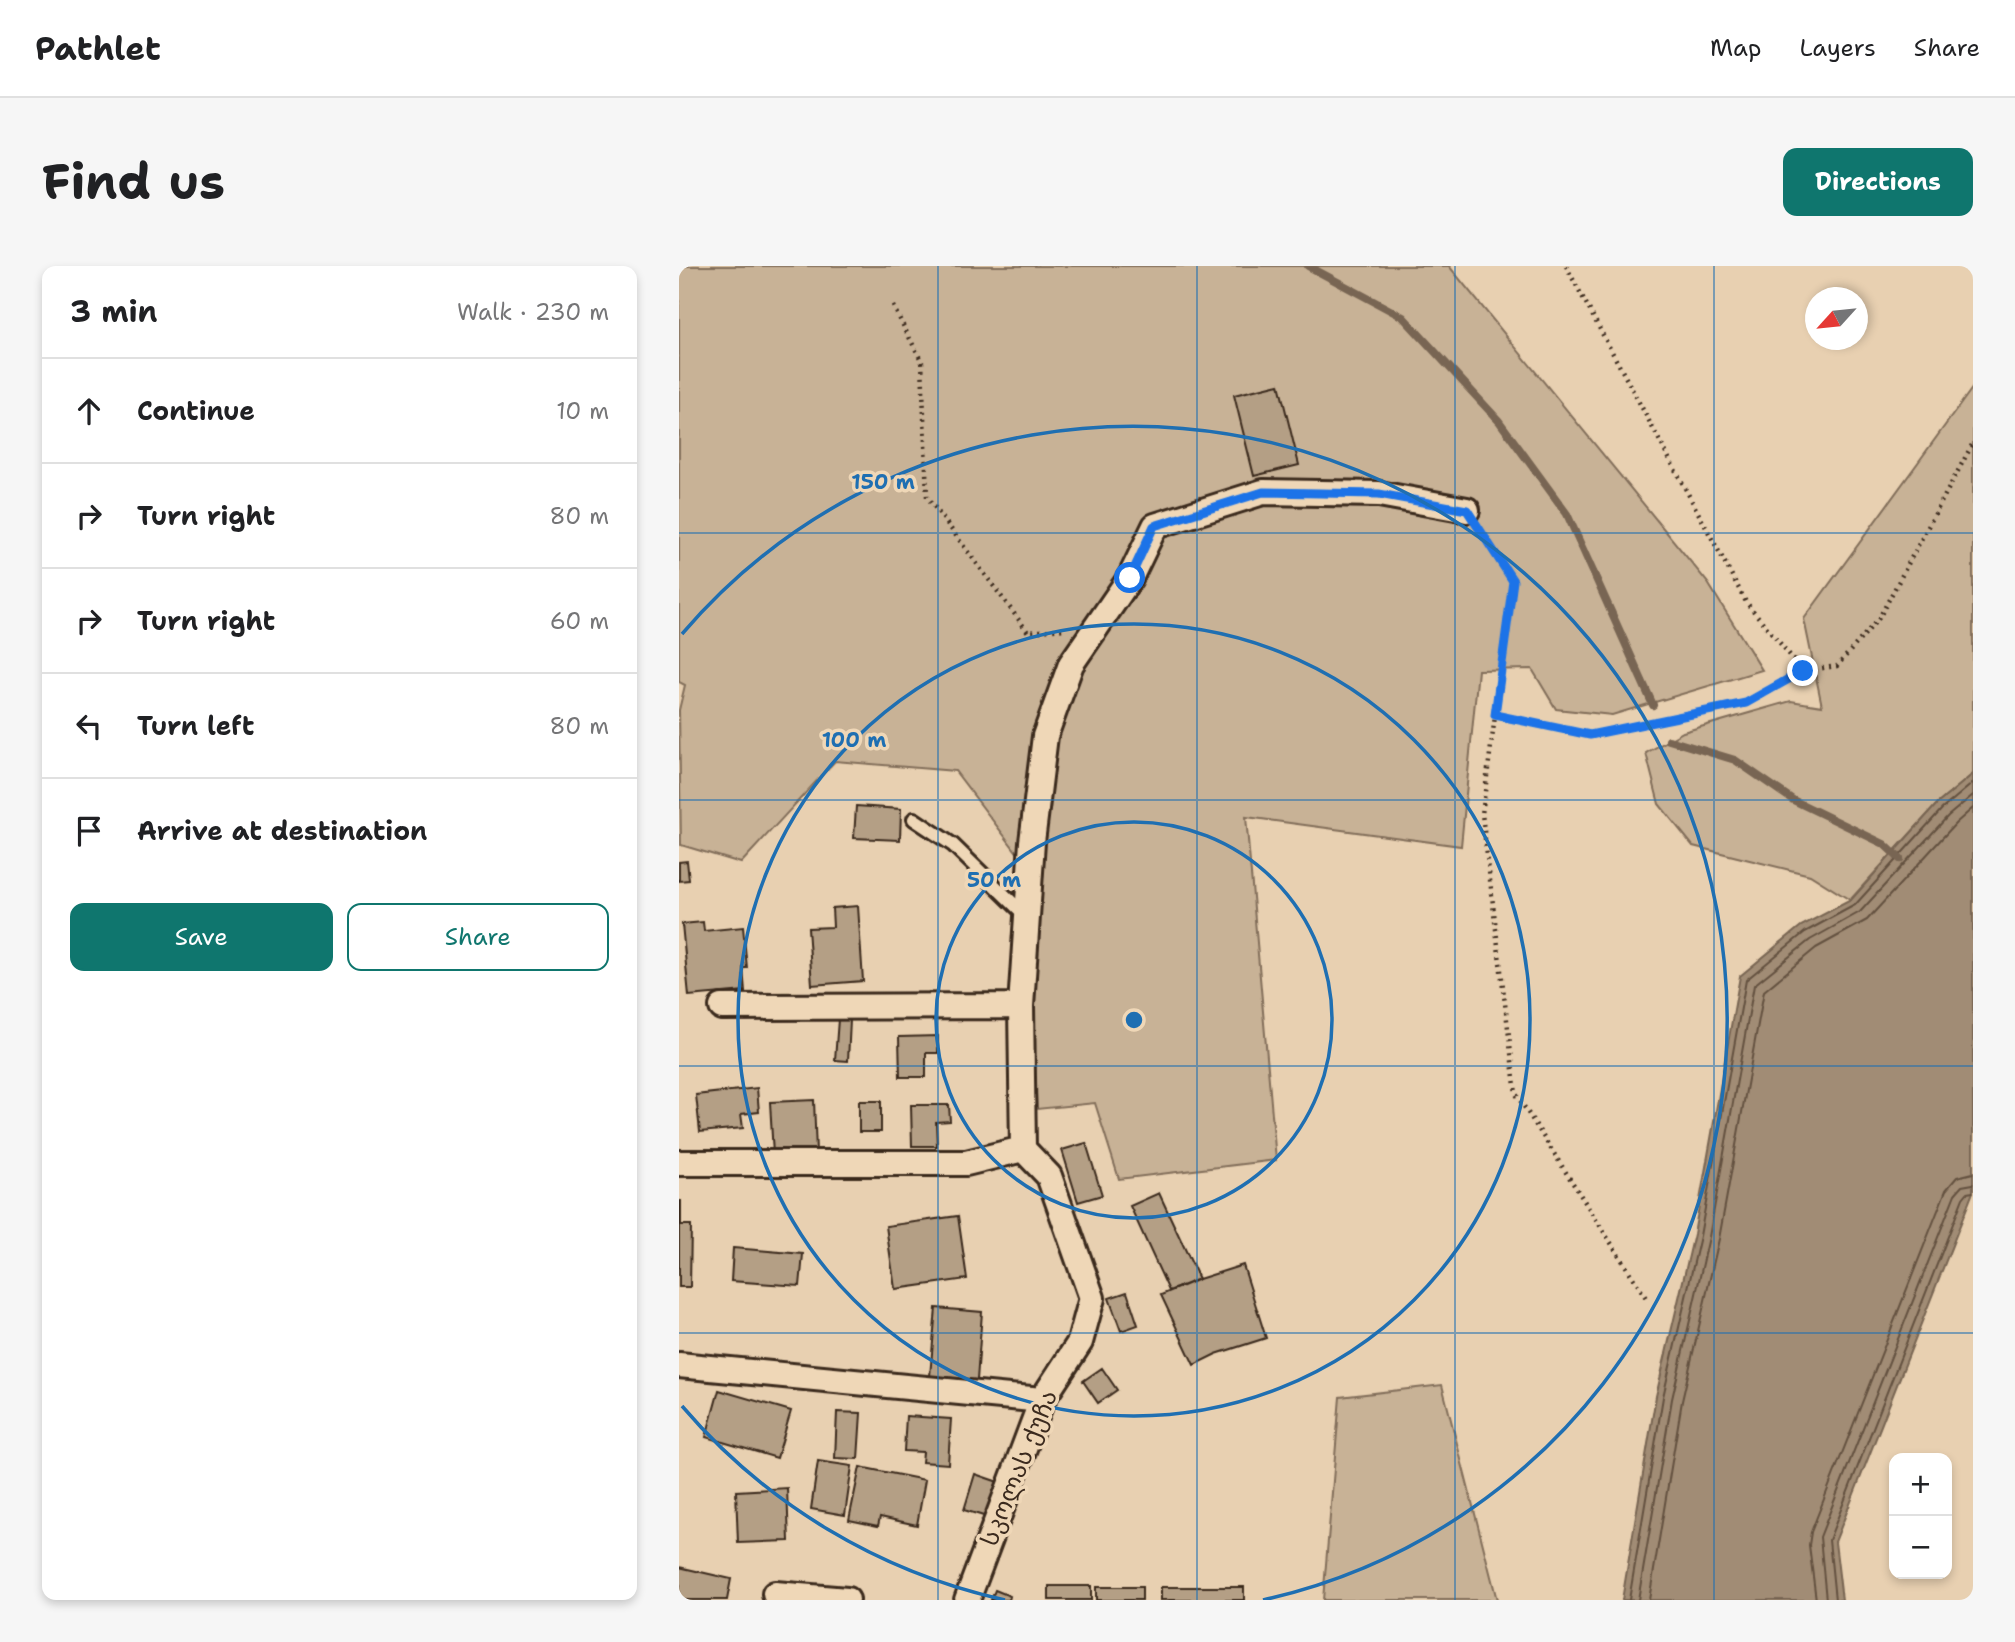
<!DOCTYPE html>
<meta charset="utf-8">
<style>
:root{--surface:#fff;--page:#f6f6f6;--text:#202124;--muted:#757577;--line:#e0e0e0;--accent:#0f766e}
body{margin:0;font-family:"Shantell Sans","Noto Sans Georgian",sans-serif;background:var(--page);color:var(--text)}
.controls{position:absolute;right:21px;bottom:21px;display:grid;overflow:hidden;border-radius:14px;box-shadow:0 4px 10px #0003}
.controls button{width:63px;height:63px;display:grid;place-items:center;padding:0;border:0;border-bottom:2px solid var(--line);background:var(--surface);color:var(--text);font:35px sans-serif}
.compass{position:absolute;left:1126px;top:21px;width:63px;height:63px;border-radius:50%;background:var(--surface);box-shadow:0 4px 10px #0003;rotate:243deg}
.stop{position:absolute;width:21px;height:21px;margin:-16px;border:5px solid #1a73e8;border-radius:50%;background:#fff}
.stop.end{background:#1a73e8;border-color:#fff;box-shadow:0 2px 7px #0008}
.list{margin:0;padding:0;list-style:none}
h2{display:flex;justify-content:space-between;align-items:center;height:91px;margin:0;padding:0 28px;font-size:30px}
h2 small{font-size:23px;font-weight:400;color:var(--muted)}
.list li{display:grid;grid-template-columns:46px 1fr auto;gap:21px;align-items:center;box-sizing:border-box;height:105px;padding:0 28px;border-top:2px solid var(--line)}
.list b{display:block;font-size:26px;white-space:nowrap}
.list em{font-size:23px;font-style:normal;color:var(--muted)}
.actions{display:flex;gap:14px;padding:21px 28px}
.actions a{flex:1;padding:16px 0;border:2px solid var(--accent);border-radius:14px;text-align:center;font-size:24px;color:var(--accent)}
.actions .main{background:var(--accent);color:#fff}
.icon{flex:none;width:38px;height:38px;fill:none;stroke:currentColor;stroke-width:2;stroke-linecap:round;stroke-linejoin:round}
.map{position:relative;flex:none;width:1294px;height:1334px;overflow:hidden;border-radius:14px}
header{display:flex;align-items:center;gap:42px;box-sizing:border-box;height:98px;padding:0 35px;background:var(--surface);border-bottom:2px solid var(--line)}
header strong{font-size:33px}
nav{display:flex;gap:38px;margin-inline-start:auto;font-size:24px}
.intro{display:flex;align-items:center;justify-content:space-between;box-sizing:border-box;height:168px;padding:0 42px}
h1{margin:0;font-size:49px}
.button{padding:18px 32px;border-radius:14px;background:var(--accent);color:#fff;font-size:24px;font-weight:700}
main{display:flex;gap:42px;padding:0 42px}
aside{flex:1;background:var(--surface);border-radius:14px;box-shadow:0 4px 10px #0003}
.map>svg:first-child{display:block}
</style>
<header>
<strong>Pathlet</strong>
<nav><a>Map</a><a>Layers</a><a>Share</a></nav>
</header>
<div class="intro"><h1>Find us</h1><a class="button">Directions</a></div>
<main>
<aside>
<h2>3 min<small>Walk · 230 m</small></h2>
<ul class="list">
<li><svg class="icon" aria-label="ahead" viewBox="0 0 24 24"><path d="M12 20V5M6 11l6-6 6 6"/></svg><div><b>Continue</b></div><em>10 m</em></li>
<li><svg class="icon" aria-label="right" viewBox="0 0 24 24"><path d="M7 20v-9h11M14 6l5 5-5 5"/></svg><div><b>Turn right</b></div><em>80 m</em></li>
<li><svg class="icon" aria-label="right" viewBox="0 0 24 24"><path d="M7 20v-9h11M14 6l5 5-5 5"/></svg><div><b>Turn right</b></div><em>60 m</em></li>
<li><svg class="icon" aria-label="left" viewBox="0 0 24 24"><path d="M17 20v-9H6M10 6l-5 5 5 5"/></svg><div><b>Turn left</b></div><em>80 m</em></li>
<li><svg class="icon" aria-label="arrive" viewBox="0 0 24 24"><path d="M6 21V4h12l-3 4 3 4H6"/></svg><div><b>Arrive at destination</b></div></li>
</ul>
<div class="actions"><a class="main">Save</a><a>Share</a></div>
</aside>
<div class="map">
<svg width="1294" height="1334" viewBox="0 0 1294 1334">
<rect width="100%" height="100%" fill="#e8d0b1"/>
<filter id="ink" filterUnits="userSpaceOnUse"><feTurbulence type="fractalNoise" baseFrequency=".0143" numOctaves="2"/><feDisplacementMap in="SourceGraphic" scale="14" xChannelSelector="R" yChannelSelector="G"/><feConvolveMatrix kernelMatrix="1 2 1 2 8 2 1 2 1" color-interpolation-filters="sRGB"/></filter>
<g filter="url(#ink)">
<path fill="#c8b296" stroke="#826e5a" stroke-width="2" d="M0 0H770L1029 317 1083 404 933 449 877 443 853 403 799 404 782 580 567 551 597 894 440 913 416 837 358 843 352 749 362 618 276 505 156 495 62 597 2 579 0 444 6 419 0 416Z
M1294 121V508L1258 538 1171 634 1131 609 1014 580 980 538 967 487 1004 466 1112 435 1143 440 1125 353Z
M763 1119 818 1334H644L661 1131Z"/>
<path fill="#a18c74" stroke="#786552" stroke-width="2" d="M1294 508V926L1156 1276 1163 1334H943L977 1130 1015 968 1061 710 1122 660 1172 634 1258 538Z"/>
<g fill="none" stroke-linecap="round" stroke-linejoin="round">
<path stroke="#645140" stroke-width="2" d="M950 1334 984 1131 1021 970 1067 714 1126 666 1176 639 1263 543 1294 517
M959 1334 993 1133 1030 971 1075 719 1131 674 1181 646 1269 550 1294 529
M970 1334 1003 1135 1040 973 1085 725 1137 682 1188 654 1277 557 1294 542
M1137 1334 1130 1279 1132 1266 1267 924 1278 911 1294 907
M1147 1334 1141 1271 1276 928 1283 920 1294 918
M1156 1334 1150 1274 1284 932 1288 927 1294 926"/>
<path stroke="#786552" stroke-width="8" d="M629 0 724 51 820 155 888 248 974 439
M990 474 1056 494 1114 534 1205 578 1221 593"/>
</g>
<path fill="#b49f85" stroke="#3b2a1e" stroke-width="2" d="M600 118 620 199 575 210 555 129Z
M177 540 222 543 221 574 175 572Z
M8 595 10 614 0 615V596Z
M179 640 184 715 133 719 129 662 154 661 153 642Z
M24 656 25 665 64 661 68 702H64L66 725 10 730 3 658Z
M159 753 171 754 169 795 156 794Z
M259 770V787H247V811H221L220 771Z
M78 822 80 846 62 848 64 862 21 866 17 829Z
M135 834 137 887 94 889 91 836Z
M180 835H202V866H180Z
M232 839H270L271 855 257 856 258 880H233Z
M407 877 423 929 399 936 383 884Z
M480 927 520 1013 490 1025 451 940Z
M0 935H2V959H12L11 1021H0Z
M279 950 288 1013 216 1023 207 960Z
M54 982 124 988 121 1020 52 1015Z
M564 999 587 1072 537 1088 515 1099 482 1029 520 1013Z
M448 1026 459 1059 442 1065 430 1032Z
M257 1042 303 1046 298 1114 251 1110Z
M423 1102 438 1124 419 1137 404 1115Z
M40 1124 112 1145 98 1192 27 1171Z
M158 1146 182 1147 179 1193 156 1192Z
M227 1150 272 1153 269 1198 243 1196 244 1186 225 1185Z
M139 1195 173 1200 166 1249 132 1243Z
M181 1201 246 1214 238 1259 201 1251 199 1260 170 1254Z
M296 1208 322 1217 311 1252 285 1244Z
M108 1222 110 1275 59 1277 57 1225Z
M0 1301 52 1313 48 1334H0Z
M370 1320H412V1334H370Z
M417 1321H463V1334H417Z
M482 1321H565V1334H482Z
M316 1324 331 1330 330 1334H312Z"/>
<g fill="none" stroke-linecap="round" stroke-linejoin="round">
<g stroke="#3b2a1e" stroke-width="18">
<path id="service" d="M235 553 274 579 348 651"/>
</g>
<g stroke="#3b2a1e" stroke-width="30">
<path id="minor" d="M43 741 342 740
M0 897H287L344 883
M0 1099 363 1134
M96 1328 168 1334
M288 1334 363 1134 401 1076 413 1032 370 910 344 883 342 740 353 576 366 470 392 398 451 312 476 260 584 226 700 228 788 244"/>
</g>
<path stroke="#3b2a1e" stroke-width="4.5" stroke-dasharray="2 5" stroke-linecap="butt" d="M887 0 1067 336 1124 405 1158 400 1200 352 1294 177
M214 40 243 96 248 231 349 366 386 363
M800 262 834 315 803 548 837 828 969 1035
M816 449 911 469 1067 437 1124 405"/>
<use href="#service" stroke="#efd7b7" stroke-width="12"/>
<use href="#minor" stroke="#efd7b7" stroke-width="24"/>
</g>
</g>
<g fill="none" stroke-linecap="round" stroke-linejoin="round" filter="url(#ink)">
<path stroke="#1a73e8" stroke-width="9" d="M451 312 475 260 584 226 700 228 788 244 834 315 816 449 911 469 1067 437 1124 405"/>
</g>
<path fill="none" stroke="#1f6fb2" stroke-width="2" stroke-opacity="0.55" d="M259 0V1334M518 0V1334M776 0V1334M1035 0V1334M0 267H1294M0 534H1294M0 800H1294M0 1067H1294"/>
<g fill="none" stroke="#1f6fb2" stroke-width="3.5">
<circle cx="455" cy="754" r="198"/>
<circle cx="455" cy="754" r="396"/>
<path d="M326 1334A594 594 0 0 1 3 1140M3 368A594 594 0 1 1 584 1334"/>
</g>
<g text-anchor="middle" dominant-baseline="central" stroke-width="7" stroke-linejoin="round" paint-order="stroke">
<g font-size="24" fill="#3b2a1e" stroke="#efd7b7">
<text transform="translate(340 1202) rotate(-68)">სკოლას ქუჩა</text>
</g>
</g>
<circle cx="455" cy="754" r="10" fill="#1f6fb2" stroke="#efd7b7" stroke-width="3.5"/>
<g font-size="21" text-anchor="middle" font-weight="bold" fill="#1f6fb2" stroke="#efd7b7" stroke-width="7" stroke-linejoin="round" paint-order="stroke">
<text x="204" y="223">150 m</text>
<text x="175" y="481">100 m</text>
<text x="315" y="621">50 m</text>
</g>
</svg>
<div class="controls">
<button>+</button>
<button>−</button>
</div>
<svg class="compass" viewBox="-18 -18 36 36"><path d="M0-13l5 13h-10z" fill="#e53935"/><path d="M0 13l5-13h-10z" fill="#757577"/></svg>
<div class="stop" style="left:451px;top:312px"></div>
<div class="stop end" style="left:1124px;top:405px"></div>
</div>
</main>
